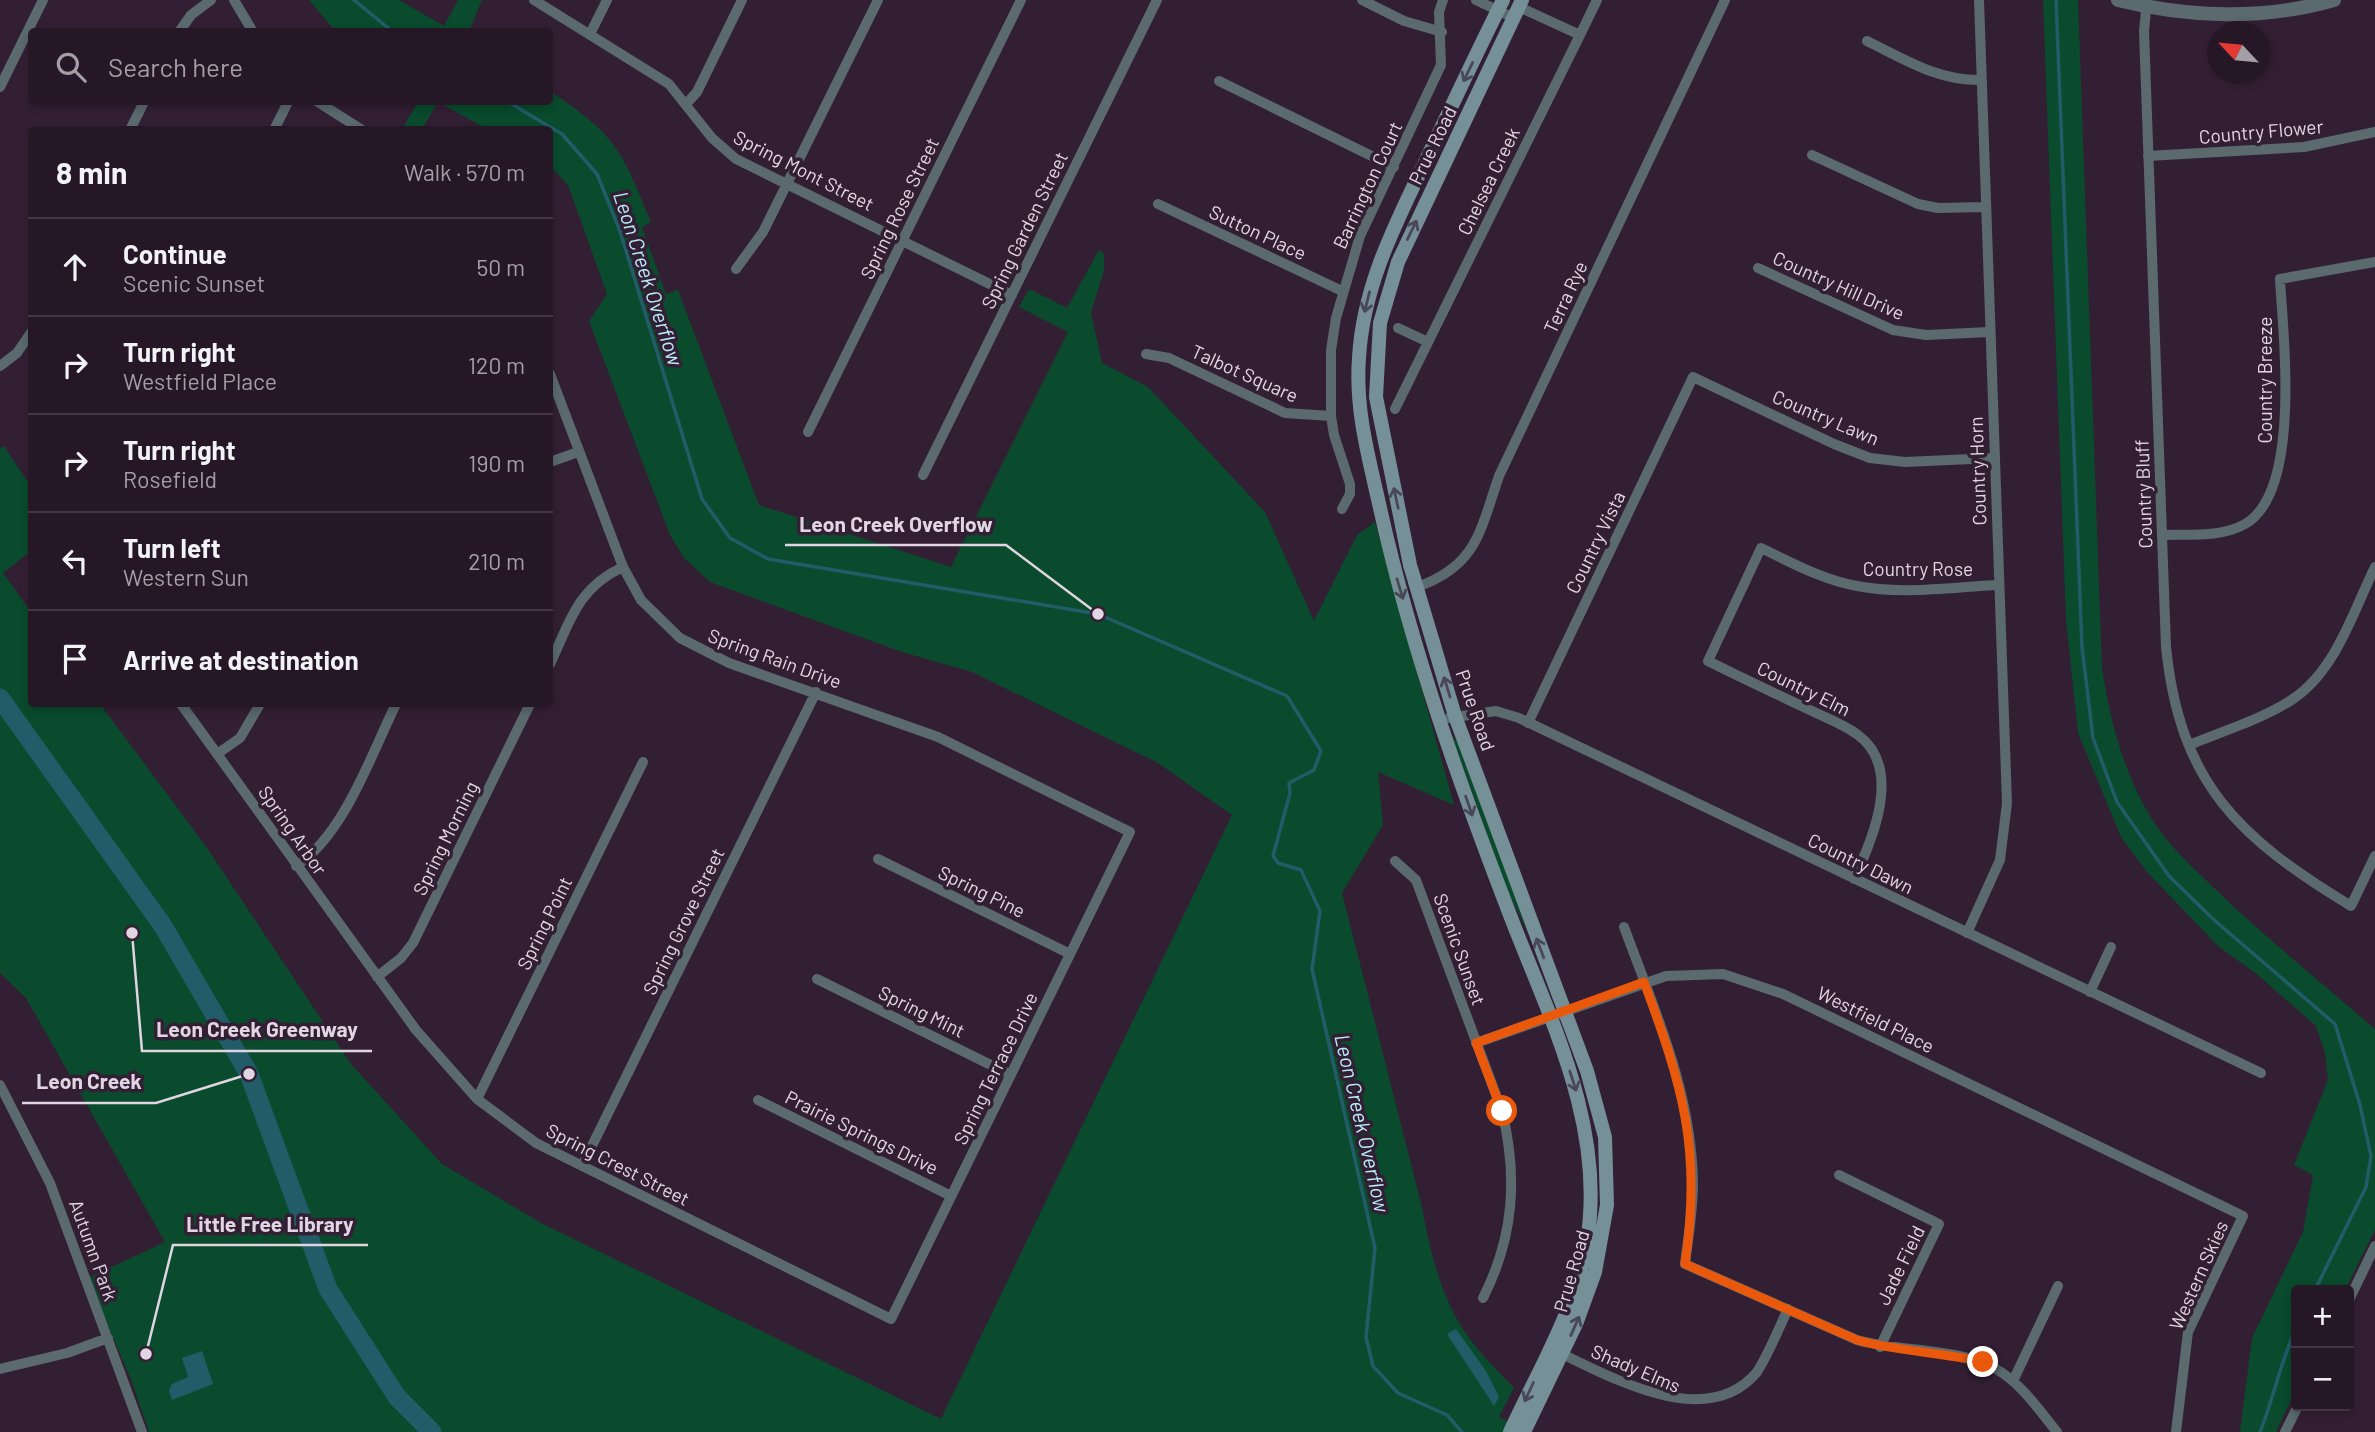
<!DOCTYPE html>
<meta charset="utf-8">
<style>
:root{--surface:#261727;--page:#322433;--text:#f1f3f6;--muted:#a49fa7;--line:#423644}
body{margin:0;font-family:Barlow,sans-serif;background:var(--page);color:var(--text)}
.controls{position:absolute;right:21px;bottom:21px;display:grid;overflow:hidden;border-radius:7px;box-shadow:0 4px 10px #0003}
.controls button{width:63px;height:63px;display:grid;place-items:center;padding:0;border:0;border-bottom:2px solid var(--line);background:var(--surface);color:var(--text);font:35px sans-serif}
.compass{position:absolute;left:2207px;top:21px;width:63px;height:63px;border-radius:50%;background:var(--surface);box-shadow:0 4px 10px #0003;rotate:296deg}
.stop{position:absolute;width:21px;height:21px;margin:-16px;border:5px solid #ea580c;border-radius:50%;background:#fff}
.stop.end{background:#ea580c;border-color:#fff;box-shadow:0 2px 7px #0008}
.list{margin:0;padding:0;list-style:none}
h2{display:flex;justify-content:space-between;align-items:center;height:91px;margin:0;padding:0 28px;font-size:30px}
h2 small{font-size:23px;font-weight:400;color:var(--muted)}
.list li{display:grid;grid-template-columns:46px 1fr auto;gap:21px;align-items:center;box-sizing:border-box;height:98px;padding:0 28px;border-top:2px solid var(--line)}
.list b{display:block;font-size:26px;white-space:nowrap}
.list p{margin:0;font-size:23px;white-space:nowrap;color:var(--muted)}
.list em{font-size:23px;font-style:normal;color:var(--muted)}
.icon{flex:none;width:38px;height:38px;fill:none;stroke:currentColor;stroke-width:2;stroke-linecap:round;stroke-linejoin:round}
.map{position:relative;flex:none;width:2375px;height:1432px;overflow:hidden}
.search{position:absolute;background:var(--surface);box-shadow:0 4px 10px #0003;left:28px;top:28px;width:525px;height:77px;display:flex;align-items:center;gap:18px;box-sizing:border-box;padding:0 24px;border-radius:7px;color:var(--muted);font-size:26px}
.panel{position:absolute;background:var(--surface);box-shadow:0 4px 10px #0003;left:28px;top:126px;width:525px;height:581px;border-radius:7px}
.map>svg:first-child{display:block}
</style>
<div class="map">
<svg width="2375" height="1432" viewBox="0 0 2375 1432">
<rect width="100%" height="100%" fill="#331f34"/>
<path fill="#094b2c" d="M309 0H399L444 26 458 0H482L469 31 336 32Z
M2043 0H2078L2102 668C2110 718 2121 764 2146 809 2162 839 2187 862 2211 885 2263 936 2320 981 2375 1029V1230L2345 1290H2296V1390L2276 1432H2240L2252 1338 2303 1232 2313 1175 2294 1165 2328 1080 2325 1053 2316 1026 2258 975 2218 946 2147 872 2121 837 2078 733 2066 620Z
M550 91C617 136 621 149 651 222L642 227 666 294 678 290 759 505 951 567 1068 332 1019 307 1029 289 1067 308 1099 250 1104 254V270L1091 313 1102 363 1148 387 1265 512 1314 621 1357 535 1375 522 1454 805 1378 772 1383 825 1342 893 1422 1207C1430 1252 1442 1302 1470 1339 1483 1357 1499 1372 1514 1388L1499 1417 1527 1432H149L132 1382 88 1278 165 1242 26 998 0 973V448L4 446 31 487V551L3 573 31 612 32 704H100L205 845 351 1064 442 1164 541 1223 941 1419 1232 815 1158 763 972 672 902 652 710 582 685 559 670 535 589 321 607 294 568 185 550 166V130L487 129 438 102 422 129H402L418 102H550Z
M1452 736 1457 741 1530 936 1507 890Z"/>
<path fill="#225c69" d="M1456 1329 1486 1371 1499 1397 1494 1406 1447 1334Z
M202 1351 213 1384 172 1400 169 1390 172 1384 188 1377 182 1358Z"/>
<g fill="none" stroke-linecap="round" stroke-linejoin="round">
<path stroke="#225c69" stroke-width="3.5" d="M354 0 393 32
M2056 0 2082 647 2093 738 2117 802 2169 876 2213 919 2335 1024 2360 1105 2371 1156 2366 1187 2315 1290
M508 102 562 134 597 174 620 231 702 499 730 538 768 559 1098 614 1287 696 1321 751 1314 770 1289 783 1290 793 1273 856 1278 863 1301 870 1320 911 1312 969 1375 1248 1366 1337 1373 1366 1398 1393 1447 1415 1462 1432
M2260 1432C2274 1398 2280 1362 2296 1329"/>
<path stroke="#225c69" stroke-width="19" d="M0 698 163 926 249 1074 328 1289 397 1397 432 1432"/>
<path stroke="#5a6a6e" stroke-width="10" d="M234 0 253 32
M534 0 669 84 712 138 736 159 1012 295
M1362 0 1404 21 1442 32
M1476 0 1514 18
M2147 1 2144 31 2166 647C2180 784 2239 838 2351 906L2375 856
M1519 7 1580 35 1597 0
M179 32 191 15 211 0
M590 34 607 0
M1867 41C1904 59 1938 81 1981 80
M1219 81 1394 167
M0 87 43 0
M318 102 362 130
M686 104 697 92 742 0
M130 130 144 102
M274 130 288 102
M1812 155 1918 204 1938 208 1984 207
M2148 156 2304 147 2375 132
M1158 204 1342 291
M1758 268 1893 330 1926 335 1990 332
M736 269 763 232 878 0
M1398 328 1428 342
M1146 354 1169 358 1285 413 1331 416
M0 366 17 353 32 331
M1395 409 1580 35
M808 432 1021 0
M550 462 578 452
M923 475 1157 0
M1342 509 1350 494V484L1334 435 1331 416V350L1336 318 1360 236 1441 65 1439 12 1443 0
M2162 535C2190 534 2220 538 2245 524 2302 492 2283 335 2280 279L2375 262
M1417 587C1477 566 1480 531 1499 476L1725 0
M550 664C570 622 577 588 623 567
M181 704 416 1030 477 1099 536 1143 891 1319 1130 832 938 737 729 663 680 638 641 600 623 567 550 374
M1449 718 1496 711 1519 718 2261 1073
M1528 723 1693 377 1834 444 1870 458 1905 462 1994 458
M2189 745C2223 731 2263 719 2293 699 2336 670 2353 612 2375 567
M217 754 240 738 260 704
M878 859 1070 954
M1395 861 1416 880 1502 1111C1518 1177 1514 1237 1483 1298
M296 866C344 835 371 755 396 704
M1854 879C1873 839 1903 768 1858 735 1844 724 1826 718 1810 710 1776 694 1742 678 1708 661L1761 548C1792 563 1823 580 1857 586 1902 595 1953 587 1998 585
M1624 927C1655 1011 1692 1093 1693 1184 1693 1211 1688 1238 1685 1264L1857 1340C1900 1352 1961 1348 1996 1369 2021 1383 2039 1410 2057 1432
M1967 933 2000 860 2007 803 1979 0
M377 977 401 958 413 943 530 704
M817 979 1011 1075
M2090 992 2111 947
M1476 1043 1666 976 1723 974 1783 994 2243 1216 2188 1332 2176 1432
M0 1085 50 1183 142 1432
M477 1099 643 762
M758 1100 951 1196
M582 1166 816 692
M1839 1175 1939 1224 1880 1347
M2349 1300 2375 1246
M1556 1351C1613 1378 1707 1432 1757 1372 1769 1353 1778 1330 1788 1309
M0 1369 67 1353 108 1338
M2013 1381 2058 1286
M2285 1432 2298 1406"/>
<path stroke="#5a6a6e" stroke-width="14" d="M2118 0C2189 18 2264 20 2334 0"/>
<path stroke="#759096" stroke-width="14" d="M1503 0C1477 52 1452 105 1427 158 1396 223 1363 285 1359 358 1355 410 1369 458 1380 508 1412 652 1462 791 1515 928 1555 1029 1605 1131 1587 1242 1576 1309 1538 1371 1510 1432
M1522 0 1398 262 1380 323 1376 397 1410 565 1455 716 1587 1071 1605 1137 1607 1205 1595 1272 1576 1324 1524 1432"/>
</g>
<defs><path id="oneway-shaft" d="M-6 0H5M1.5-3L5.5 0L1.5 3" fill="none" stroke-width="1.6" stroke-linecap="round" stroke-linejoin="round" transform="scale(1.75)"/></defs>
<g stroke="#4a4756">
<use href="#oneway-shaft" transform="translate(1468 72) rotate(116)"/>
<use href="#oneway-shaft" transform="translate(1412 230) rotate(-64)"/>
<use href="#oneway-shaft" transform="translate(1367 302) rotate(104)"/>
<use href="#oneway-shaft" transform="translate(1396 498) rotate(-102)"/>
<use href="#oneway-shaft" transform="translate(1400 589) rotate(73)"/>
<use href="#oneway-shaft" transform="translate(1447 687) rotate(-107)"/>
<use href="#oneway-shaft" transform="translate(1469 806) rotate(71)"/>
<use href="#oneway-shaft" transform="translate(1540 948) rotate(-111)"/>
<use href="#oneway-shaft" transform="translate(1573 1081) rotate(72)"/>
<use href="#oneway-shaft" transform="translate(1575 1326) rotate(-66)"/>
<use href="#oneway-shaft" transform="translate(1529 1392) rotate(115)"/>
</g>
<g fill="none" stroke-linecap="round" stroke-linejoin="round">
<path stroke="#ea580c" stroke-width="9" d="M1502 1111 1476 1043 1644 982C1683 1087 1702 1150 1685 1264L1857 1340C1899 1352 1941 1352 1983 1362"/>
</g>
<g text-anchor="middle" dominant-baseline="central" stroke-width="7" stroke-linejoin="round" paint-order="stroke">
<g font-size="19" fill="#e2d5e3" stroke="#331f34">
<text transform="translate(2261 131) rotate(-5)">Country Flower</text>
<text transform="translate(1432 145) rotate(-64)">Prue Road</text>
<text transform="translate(804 170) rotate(27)">Spring Mont Street</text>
<text transform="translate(1488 181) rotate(-64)">Chelsea Creek</text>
<text transform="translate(1367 185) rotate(-65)">Barrington Court</text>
<text transform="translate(899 208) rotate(-64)">Spring Rose Street</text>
<text transform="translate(1024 230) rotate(-64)">Spring Garden Street</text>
<text transform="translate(1258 232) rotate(25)">Sutton Place</text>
<text transform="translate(1839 285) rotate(24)">Country Hill Drive</text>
<text transform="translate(1565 297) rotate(-65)">Terra Rye</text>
<text transform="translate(1245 373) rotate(24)">Talbot Square</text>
<text transform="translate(2264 380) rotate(-90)">Country Breeze</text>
<text transform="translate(1826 417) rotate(23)">Country Lawn</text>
<text transform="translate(1977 471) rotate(-92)">Country Horn</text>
<text transform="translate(2143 494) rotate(-92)">Country Bluff</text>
<text transform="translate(1595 542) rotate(-64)">Country Vista</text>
<text x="1918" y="568">Country Rose</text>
<text transform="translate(775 658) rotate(20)">Spring Rain Drive</text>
<text transform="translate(1804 688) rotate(26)">Country Elm</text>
<text transform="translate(1476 710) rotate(71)">Prue Road</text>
<text transform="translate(293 830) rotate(55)">Spring Arbor</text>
<text transform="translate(445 838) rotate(-64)">Spring Morning</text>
<text transform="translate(1861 863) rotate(26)">Country Dawn</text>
<text transform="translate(982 891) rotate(26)">Spring Pine</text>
<text transform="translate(683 921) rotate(-64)">Spring Grove Street</text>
<text transform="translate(544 923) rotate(-64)">Spring Point</text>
<text transform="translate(1460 949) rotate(70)">Scenic Sunset</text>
<text transform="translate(922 1011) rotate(26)">Spring Mint</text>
<text transform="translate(1876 1019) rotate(26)">Westfield Place</text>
<text transform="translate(995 1068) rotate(-64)">Spring Terrace Drive</text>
<text transform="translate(862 1132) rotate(26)">Prairie Springs Drive</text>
<text transform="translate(618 1164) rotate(27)">Spring Crest Street</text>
<text transform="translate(94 1250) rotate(70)">Autumn Park</text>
<text transform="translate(1900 1265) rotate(-64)">Jade Field</text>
<text transform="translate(1571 1271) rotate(-74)">Prue Road</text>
<text transform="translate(2198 1275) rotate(-66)">Western Skies</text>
<text transform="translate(1636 1368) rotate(23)">Shady Elms</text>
</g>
<g font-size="21" font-style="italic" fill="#b9ebf8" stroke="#331f34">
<text transform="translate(649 278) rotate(72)">Leon Creek Overflow</text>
<text transform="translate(1363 1123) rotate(77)">Leon Creek Overflow</text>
</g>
</g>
<path fill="none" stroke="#e2d5e3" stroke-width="2.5" d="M1098 614L1006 545H785M132 933L142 1051H372M249 1074L156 1103H22M146 1354L173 1245H368"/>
<g fill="#e2d5e3" stroke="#331f34" stroke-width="2.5">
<circle cx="1098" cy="614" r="7"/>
<circle cx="132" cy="933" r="7"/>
<circle cx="249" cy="1074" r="7"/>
<circle cx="146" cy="1354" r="7"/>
</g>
<g font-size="21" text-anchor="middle" font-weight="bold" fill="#e2d5e3" stroke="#331f34" stroke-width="7" stroke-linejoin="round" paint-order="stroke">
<text x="896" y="532">Leon Creek Overflow</text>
<text x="257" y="1037">Leon Creek Greenway</text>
<text x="89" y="1089">Leon Creek</text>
<text x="270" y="1232">Little Free Library</text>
</g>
</svg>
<div class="controls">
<button>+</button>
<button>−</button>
</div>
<svg class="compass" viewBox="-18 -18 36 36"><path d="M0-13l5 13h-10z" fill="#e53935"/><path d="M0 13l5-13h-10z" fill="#a49fa7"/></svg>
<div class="stop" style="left:1502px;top:1111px"></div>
<div class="stop end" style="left:1983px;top:1362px"></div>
<div class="search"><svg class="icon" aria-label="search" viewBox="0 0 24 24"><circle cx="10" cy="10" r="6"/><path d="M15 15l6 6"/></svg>Search here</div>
<section class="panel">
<h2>8 min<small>Walk · 570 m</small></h2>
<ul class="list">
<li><svg class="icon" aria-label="ahead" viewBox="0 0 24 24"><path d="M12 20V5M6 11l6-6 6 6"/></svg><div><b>Continue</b><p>Scenic Sunset</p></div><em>50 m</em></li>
<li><svg class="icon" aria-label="right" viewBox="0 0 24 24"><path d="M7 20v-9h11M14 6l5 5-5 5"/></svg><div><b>Turn right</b><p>Westfield Place</p></div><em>120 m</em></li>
<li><svg class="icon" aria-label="right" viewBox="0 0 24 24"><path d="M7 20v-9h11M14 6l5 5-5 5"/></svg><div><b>Turn right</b><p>Rosefield</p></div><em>190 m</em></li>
<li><svg class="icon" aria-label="left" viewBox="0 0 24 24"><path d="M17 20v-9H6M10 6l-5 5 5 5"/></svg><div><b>Turn left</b><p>Western Sun</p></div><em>210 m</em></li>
<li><svg class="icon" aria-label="arrive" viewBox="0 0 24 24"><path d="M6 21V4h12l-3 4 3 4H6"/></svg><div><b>Arrive at destination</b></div></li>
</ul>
</section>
</div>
